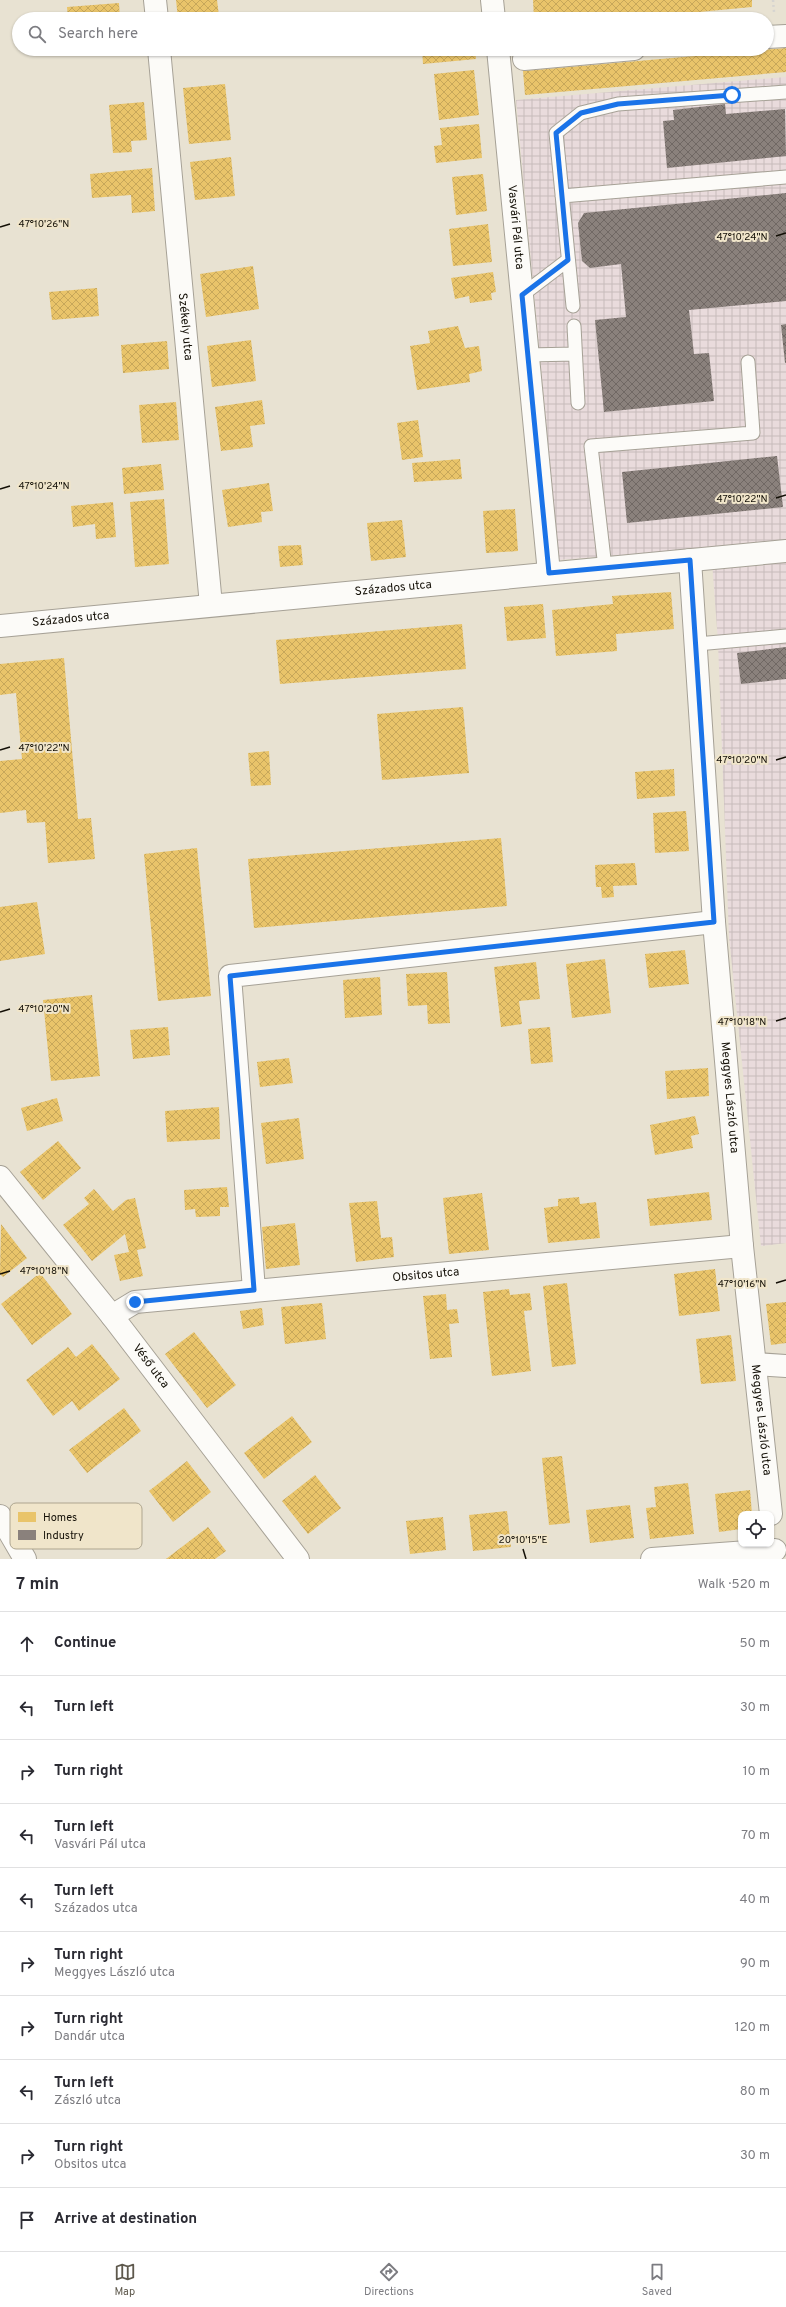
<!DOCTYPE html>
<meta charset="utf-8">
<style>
:root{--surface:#fff;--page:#f7f7f7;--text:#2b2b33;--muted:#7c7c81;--line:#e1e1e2;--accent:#5e594d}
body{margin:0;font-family:Overpass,sans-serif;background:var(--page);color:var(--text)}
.controls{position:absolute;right:12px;bottom:12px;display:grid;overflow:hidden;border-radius:8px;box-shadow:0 1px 3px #0004}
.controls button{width:36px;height:36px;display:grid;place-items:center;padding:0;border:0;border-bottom:1px solid var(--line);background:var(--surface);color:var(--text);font:20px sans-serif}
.stop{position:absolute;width:12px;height:12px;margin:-9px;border:3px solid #1a73e8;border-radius:50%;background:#fff}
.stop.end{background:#1a73e8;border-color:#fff;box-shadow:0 1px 4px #0008}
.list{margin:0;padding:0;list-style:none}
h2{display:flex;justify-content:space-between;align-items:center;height:52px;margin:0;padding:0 16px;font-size:17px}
h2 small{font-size:13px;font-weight:400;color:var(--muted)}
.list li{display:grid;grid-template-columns:26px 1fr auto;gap:12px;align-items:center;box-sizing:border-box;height:64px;padding:0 16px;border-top:1px solid var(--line)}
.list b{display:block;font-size:15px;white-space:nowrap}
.list p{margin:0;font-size:13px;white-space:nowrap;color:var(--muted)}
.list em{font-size:13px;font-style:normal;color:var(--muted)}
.icon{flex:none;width:22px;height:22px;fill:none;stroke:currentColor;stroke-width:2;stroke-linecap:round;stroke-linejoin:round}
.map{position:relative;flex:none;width:786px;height:1559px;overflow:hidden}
.search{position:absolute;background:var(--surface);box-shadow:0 1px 3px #0004;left:12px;right:12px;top:12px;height:44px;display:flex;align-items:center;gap:10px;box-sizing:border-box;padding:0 14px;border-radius:22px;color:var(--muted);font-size:15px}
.sheet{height:692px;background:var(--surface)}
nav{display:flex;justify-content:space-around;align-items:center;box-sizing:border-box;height:56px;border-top:1px solid var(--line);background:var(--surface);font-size:11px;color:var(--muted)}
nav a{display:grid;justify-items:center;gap:2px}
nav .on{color:var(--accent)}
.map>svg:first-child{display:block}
</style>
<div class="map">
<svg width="786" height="1559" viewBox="0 0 786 1559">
<defs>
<pattern id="industrial-grid" width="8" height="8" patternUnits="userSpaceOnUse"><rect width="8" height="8" fill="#e9dbdc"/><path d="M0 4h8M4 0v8" fill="none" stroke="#c7bbbb"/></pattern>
<pattern id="homes-cross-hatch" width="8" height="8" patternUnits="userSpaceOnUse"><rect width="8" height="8" fill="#e9c46a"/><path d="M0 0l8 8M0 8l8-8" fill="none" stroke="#c7a75a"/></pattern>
<pattern id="industry-cross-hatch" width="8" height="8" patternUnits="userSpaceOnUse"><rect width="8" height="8" fill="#8a817c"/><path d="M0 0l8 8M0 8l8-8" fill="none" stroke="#706864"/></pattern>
</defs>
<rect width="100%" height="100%" fill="#e8e2d2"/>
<path fill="url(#industrial-grid)" d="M786 77V1243L761 1246 729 937 718 642 711 548 559 560 516 100Z"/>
<path fill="url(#homes-cross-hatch)" d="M176 0H217L219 16 205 19H178Z
M533 0H752V7L625 19H534Z
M119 3 120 19H68L67 7Z
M471 12 472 19H418V18Z
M786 48V72L525 95 523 71Z
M92 49H114V50L92 52Z
M422 49H475L476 59 423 64Z
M474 70 479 115 439 120 434 74Z
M225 84 231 140 189 144 183 88Z
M144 102 147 140 131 141 132 152 113 153 109 105Z
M479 124 482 158 436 163 434 146 442 145 440 128Z
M231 157 235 196 195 200 190 162Z
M152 168 155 211 132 213 131 195 92 198 90 174Z
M483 174 487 211 456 215 452 177Z
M488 224 492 262 453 266 449 229Z
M253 266 259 309 206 317 200 274Z
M493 272 496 292 491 293 492 300 470 303 469 296 455 299 451 278Z
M97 288 99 316 52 320 49 292Z
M458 326 465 348 479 346 482 371 469 374 470 382 417 390 410 346 430 343 428 331Z
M251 340 256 381 212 387 207 346Z
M167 341 169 369 123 373 121 345Z
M262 400 265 424 250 426 253 447 221 451 215 407Z
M176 402 179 440 142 443 139 405Z
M418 420 423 457 402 460 397 423Z
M460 459 462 479 414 482 412 463Z
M161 464 164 490 124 494 122 468Z
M269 483 273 511 261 512 262 522 228 527 222 490Z
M164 499 169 564 135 567 130 502Z
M113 502 116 537 96 539 95 524 73 527 71 506Z
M515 509 518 551 486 553 483 511Z
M402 520 406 557 371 561 367 523Z
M301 545 303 565 280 567 278 546Z
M671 592 674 629 616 634 617 651 556 656 552 610 613 604 612 596Z
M543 604 546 638 507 641 504 607Z
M462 624 466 669 280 684 276 640Z
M64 658 78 819 91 818 95 859 48 863 45 822 27 823 26 810 0 813V761L22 759 16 693 0 695V664Z
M463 707 469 773 382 780 377 714Z
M269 751 271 785 251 786 248 753Z
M674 769 675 796 637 799 635 772Z
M686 811 689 851 655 853 653 813Z
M501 838 507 906 254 928 248 859Z
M197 848 211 996 158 1001 144 854Z
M635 863 637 885 613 886 614 897 602 898 601 887H596L595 865Z
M37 902 45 954 0 961V907Z
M685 950 689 984 649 988 645 954Z
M605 959 611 1013 572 1018 566 964Z
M536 962 540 999 519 1001 522 1024 501 1027 494 967Z
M447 972 450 1023 428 1024 427 1005 408 1006 406 974Z
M380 977 382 1015 345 1018 343 980Z
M92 995 100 1076 51 1081 43 1000Z
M168 1027 170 1055 133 1059 130 1030Z
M550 1027 553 1062 531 1064 528 1029Z
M289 1058 293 1083 260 1087 257 1062Z
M708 1068 709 1096 667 1099 665 1071Z
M57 1098 63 1121 27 1131 21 1108Z
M219 1107 220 1139 167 1142 165 1111Z
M695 1116 699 1134 691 1136 693 1148 655 1155 650 1125Z
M299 1118 304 1159 266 1164 261 1123Z
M58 1141 81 1168 43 1200 20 1172Z
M227 1187 229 1207H220V1216L196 1217 195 1209 185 1210 184 1190Z
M94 1189 113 1211 126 1200 135 1198 146 1248 137 1250 143 1276 120 1281 114 1255 129 1252 125 1234 92 1261 63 1225 89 1204 84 1198Z
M709 1192 712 1220 650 1226 647 1199Z
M482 1193 489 1250 449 1254 443 1198Z
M579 1197 580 1204 596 1202 600 1238 548 1243 544 1208 558 1206V1199Z
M377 1201 381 1238 392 1237 394 1257 356 1262 349 1203Z
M295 1223 300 1265 266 1269 262 1227Z
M1 1224 27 1258 3 1277 0 1274Z
M715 1269 720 1311 679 1316 674 1274Z
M40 1273 72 1314 32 1345 1 1304Z
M567 1283 576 1364 552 1367 543 1286Z
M509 1289 510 1295 530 1293 532 1310 524 1311 531 1371 492 1376 483 1292Z
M446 1294 447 1310 457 1309 459 1323 449 1324 452 1357 430 1359 423 1296Z
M786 1302V1343L771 1345 766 1304Z
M322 1303 326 1339 285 1344 281 1307Z
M262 1308 264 1325 243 1329 240 1311Z
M194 1332 236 1385 207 1408 165 1354Z
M731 1335 736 1381 701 1384 696 1339Z
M92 1344 120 1379 79 1411 72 1401 53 1416 26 1380 68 1347 76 1357Z
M124 1408 141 1431 87 1473 69 1450Z
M292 1416 312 1442 264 1479 244 1453Z
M562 1456 570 1523 549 1525 542 1458Z
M187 1461 211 1492 173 1522 149 1491Z
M315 1475 341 1508 308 1534 282 1501Z
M688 1483 694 1534 650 1539 646 1508 656 1507 654 1487Z
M750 1490 752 1514H741V1529L719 1532 715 1494Z
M630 1505 634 1538 590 1543 586 1510Z
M507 1511 511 1547 473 1551 469 1515Z
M443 1517 446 1550 410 1554 406 1521Z
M208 1527 226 1551 215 1559H166Z"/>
<path fill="url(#industry-cross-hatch)" d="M725 104 726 114 785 109 786 156 667 168 663 121 674 120 673 110Z
M786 193V301L689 310 694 354 709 353 714 401 604 412 595 320 626 317 621 264 590 268 582 261 578 223 584 213Z
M786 324V363H785L781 325Z
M777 456 783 507 627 523 622 472Z
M786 647V679L741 684 737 653Z"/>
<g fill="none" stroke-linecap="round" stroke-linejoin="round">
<g stroke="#a6a196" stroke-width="15">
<path id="lane" d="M562 196 786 177
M522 295 568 260
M573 306 556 133 581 113 618 104 786 92
M574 326 578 403
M528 355 575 354
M605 568 591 446 753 433 748 362
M697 644 786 636"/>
</g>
<g stroke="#a6a196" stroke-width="24">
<g id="street">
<path d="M155 0 157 19"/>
<path d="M492 0 494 19"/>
<path d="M767 37 786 36"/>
<path id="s1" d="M159 49 211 605"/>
<path id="s2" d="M498 49 549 573"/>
<path d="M524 59 634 49"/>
<path id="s3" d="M690 560 714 922 742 1246 771 1514"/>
<path id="s4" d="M0 626 786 551"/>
<path id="s5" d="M0 1177 112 1316 298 1559"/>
<path d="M254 1290 230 976 714 922"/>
<path id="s6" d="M112 1316 135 1302 742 1246"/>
<path d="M756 1364 786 1366"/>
<path d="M0 1516 25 1559"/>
<path d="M652 1559 775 1550"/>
</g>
</g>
<path stroke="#d6d4d0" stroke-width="2.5" stroke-dasharray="2 3" stroke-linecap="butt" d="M773 0 774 12"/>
<use href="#lane" stroke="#fcfbf8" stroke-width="13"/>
<use href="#street" stroke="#fcfbf8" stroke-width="22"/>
</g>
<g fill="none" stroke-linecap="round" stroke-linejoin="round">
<path stroke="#1a73e8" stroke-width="5" d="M135 1302 254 1290 230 976 714 922 690 560 549 573 522 295 568 260 556 133 581 113 618 104 732 95"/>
</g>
<path fill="none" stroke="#130f06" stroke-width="1.5" d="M0 227 10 224M776 236 786 233M0 489 10 486M776 498 786 495M0 750 10 747M776 760 786 757M0 1012 10 1009M776 1021 786 1018M0 1274 10 1271M776 1283 786 1280M523 1549 526 1559"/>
<g text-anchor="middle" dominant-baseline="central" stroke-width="4" stroke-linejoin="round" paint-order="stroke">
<g font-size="12" fill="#130f06" stroke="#f0e5ca">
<text stroke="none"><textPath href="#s2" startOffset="179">Vasvári Pál utca</textPath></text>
<text stroke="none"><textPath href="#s1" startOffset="279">Székely utca</textPath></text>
<text stroke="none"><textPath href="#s4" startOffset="395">Százados utca</textPath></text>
<text stroke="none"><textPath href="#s4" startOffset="71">Százados utca</textPath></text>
<text stroke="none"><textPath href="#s3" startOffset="539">Meggyes László utca</textPath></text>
<text stroke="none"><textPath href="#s6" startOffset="319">Obsitos utca</textPath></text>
<text stroke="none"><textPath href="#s5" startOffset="242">Véső utca</textPath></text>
<text stroke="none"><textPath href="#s3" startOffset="863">Meggyes László utca</textPath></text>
</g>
</g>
<rect x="10" y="1503" width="132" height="46" rx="6" fill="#f0e5ca" stroke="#aea58f" stroke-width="1"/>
<rect x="18" y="1512" width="18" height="10" fill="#e9c46a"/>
<rect x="18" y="1530" width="18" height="10" fill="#8a817c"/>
<g font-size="11" fill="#130f06">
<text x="43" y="1521">Homes</text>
<text x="43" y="1539">Industry</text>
</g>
<g font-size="10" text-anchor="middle" fill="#130f06" stroke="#f0e5ca" stroke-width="4" stroke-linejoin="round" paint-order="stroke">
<text x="44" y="227">47°10'26"N</text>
<text x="742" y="240">47°10'24"N</text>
<text x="44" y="489">47°10'24"N</text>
<text x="742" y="502">47°10'22"N</text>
<text x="44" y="751">47°10'22"N</text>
<text x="742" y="763">47°10'20"N</text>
<text x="44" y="1012">47°10'20"N</text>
<text x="742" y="1025">47°10'18"N</text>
<text x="44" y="1274">47°10'18"N</text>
<text x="742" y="1287">47°10'16"N</text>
<text x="523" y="1543">20°10'15"E</text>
</g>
</svg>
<div class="controls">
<button><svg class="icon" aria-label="locate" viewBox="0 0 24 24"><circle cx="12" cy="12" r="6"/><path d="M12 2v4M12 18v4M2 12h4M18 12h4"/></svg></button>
</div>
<div class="stop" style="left:732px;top:95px"></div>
<div class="stop end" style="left:135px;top:1302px"></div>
<div class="search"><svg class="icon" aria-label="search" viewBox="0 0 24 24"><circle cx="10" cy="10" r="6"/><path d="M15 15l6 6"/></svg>Search here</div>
</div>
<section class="sheet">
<h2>7 min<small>Walk · 520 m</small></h2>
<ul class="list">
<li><svg class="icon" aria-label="ahead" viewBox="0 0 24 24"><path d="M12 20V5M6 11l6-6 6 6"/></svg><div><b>Continue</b></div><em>50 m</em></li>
<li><svg class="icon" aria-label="left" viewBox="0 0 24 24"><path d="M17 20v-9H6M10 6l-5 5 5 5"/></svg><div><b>Turn left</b></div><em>30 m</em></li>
<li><svg class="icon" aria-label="right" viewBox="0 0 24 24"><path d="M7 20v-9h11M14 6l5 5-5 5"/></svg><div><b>Turn right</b></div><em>10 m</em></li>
<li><svg class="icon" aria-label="left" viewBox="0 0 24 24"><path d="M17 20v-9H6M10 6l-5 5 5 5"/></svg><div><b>Turn left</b><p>Vasvári Pál utca</p></div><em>70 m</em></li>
<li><svg class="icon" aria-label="left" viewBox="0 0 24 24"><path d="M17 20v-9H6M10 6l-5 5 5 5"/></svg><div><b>Turn left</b><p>Százados utca</p></div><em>40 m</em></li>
<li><svg class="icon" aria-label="right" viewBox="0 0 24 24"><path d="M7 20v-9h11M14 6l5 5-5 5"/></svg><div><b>Turn right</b><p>Meggyes László utca</p></div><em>90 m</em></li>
<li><svg class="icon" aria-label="right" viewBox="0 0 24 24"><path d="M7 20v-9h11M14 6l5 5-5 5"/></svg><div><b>Turn right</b><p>Dandár utca</p></div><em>120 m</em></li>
<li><svg class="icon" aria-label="left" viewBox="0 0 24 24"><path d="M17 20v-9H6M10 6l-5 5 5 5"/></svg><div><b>Turn left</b><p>Zászló utca</p></div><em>80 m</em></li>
<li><svg class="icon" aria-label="right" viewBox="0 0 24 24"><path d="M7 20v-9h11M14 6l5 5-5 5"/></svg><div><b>Turn right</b><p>Obsitos utca</p></div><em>30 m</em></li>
<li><svg class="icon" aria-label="arrive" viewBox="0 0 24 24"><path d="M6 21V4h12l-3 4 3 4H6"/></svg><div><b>Arrive at destination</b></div></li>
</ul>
</section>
<nav>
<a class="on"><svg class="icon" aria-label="map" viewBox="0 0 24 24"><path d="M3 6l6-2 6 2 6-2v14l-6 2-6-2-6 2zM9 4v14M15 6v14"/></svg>Map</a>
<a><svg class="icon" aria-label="directions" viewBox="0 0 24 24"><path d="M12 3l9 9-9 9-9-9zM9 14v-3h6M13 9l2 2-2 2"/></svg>Directions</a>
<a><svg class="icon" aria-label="saved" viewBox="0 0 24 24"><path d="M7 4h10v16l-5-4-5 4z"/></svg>Saved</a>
</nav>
